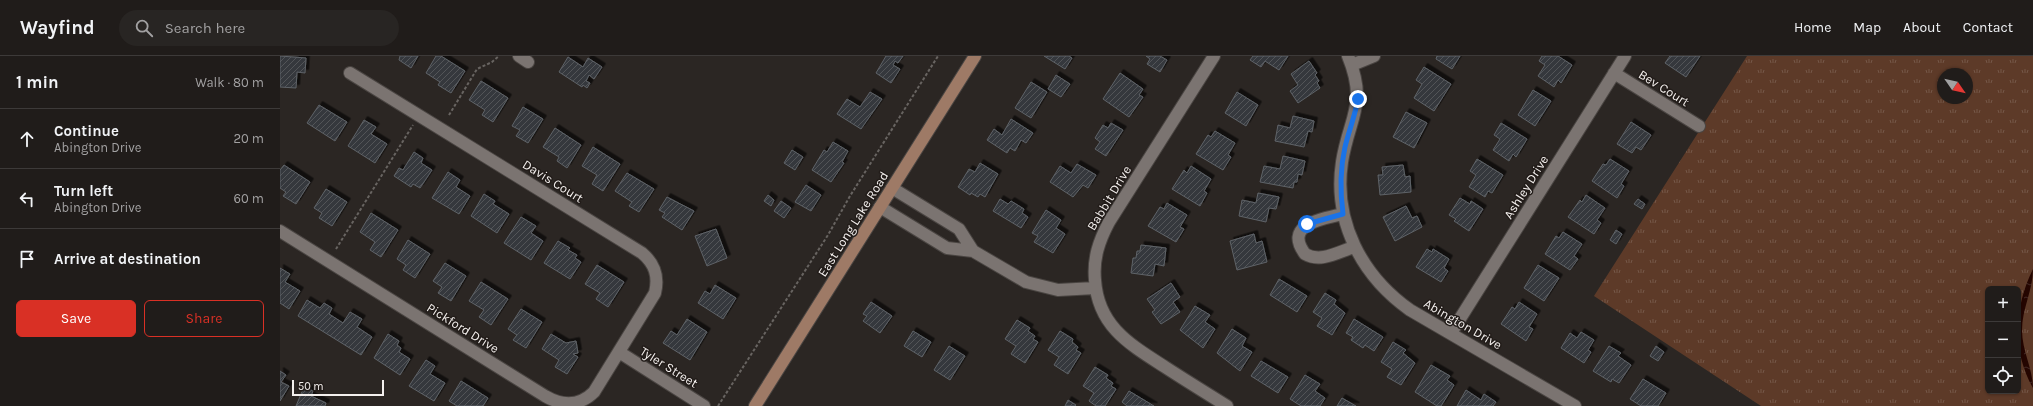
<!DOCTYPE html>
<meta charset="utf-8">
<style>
:root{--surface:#201c1a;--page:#282523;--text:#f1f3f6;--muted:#a2a1a2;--line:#3d3a39;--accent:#d93025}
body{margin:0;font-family:Karla,sans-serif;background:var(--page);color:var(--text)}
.controls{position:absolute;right:12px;bottom:12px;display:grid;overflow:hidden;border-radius:6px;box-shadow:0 1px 3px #0004}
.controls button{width:36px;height:36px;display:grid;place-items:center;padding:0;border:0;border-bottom:1px solid var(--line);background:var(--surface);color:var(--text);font:20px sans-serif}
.compass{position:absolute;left:1657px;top:12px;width:36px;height:36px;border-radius:50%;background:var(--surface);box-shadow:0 1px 3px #0004;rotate:124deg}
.scale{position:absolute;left:12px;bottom:10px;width:92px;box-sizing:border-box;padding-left:4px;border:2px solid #f4f0ee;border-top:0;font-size:11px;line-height:14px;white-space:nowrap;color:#f4f0ee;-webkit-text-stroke:3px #221c19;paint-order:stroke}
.stop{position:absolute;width:12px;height:12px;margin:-9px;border:3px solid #1a73e8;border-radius:50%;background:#fff}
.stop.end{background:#1a73e8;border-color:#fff;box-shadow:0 1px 4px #0008}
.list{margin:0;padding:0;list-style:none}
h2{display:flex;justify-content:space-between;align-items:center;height:52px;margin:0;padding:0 16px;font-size:17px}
h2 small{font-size:13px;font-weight:400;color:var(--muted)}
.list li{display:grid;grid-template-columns:26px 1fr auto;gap:12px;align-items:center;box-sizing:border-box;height:60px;padding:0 16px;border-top:1px solid var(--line)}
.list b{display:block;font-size:15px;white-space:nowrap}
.list p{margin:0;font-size:13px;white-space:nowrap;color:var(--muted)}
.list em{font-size:13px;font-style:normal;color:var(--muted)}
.actions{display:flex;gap:8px;padding:12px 16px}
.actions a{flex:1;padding:9px 0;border:1px solid var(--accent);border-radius:6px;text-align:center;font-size:14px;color:var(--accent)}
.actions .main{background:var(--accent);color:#fff}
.icon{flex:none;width:22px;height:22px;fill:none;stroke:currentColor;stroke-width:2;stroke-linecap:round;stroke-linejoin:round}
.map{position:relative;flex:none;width:1753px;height:350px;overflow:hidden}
header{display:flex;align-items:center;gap:24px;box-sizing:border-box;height:56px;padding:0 20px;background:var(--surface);border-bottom:1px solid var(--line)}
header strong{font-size:19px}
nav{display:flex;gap:22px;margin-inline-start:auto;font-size:14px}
.search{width:280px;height:36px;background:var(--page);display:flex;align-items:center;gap:10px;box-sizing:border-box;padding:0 14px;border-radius:22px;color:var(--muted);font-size:15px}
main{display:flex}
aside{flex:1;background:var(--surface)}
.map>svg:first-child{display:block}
</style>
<header>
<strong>Wayfind</strong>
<div class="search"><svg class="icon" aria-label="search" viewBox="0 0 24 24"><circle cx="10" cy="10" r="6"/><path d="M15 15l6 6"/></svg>Search here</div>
<nav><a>Home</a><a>Map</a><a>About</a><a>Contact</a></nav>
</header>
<main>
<aside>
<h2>1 min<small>Walk · 80 m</small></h2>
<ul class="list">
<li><svg class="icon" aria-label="ahead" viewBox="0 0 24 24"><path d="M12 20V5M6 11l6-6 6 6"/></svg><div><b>Continue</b><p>Abington Drive</p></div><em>20 m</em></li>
<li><svg class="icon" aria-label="left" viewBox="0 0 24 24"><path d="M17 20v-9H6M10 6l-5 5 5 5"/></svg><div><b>Turn left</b><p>Abington Drive</p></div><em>60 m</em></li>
<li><svg class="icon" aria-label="arrive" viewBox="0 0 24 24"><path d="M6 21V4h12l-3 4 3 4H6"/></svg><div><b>Arrive at destination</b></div></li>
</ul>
<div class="actions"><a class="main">Save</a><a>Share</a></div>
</aside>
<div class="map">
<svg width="1753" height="350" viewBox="0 0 1753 350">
<defs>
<pattern id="grass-tufts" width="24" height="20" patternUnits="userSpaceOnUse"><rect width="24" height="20" fill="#5d3a28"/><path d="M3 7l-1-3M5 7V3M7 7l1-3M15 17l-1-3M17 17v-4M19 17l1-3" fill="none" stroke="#755748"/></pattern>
<pattern id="water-ripples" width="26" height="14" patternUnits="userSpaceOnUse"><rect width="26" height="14" fill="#240500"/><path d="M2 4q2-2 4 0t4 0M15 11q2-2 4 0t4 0" fill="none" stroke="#442a26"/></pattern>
<pattern id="building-hatch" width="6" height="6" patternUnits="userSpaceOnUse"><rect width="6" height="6" fill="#34383d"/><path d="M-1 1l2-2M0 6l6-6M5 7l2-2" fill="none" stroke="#525559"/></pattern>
<filter id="shadow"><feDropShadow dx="3.5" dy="-3.5" stdDeviation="0" flood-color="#0009"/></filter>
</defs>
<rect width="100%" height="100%" fill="#2b2623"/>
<path fill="url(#grass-tufts)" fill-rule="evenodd" d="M1467 0H1753V350H1481L1314 240ZM1663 18H1687V42H1663ZM1708 233H1738V335H1708Z"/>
<path fill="url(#water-ripples)" d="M1753 213C1753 234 1742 253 1742 274 1742 295 1753 313 1753 332 1732 295 1734 251 1753 213Z"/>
<path fill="url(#building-hatch)" stroke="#5f6368" filter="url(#shadow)" d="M0 0 26 2 25 17 17 16 16 32 0 31Z
M120 0H138L131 12 119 4Z
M156 0H161L185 15 171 37 158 29 160 26 146 17Z
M606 0H623L618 7 615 5 613 9 620 13 611 27 596 17Z
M764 0H789L792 2 785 13Z
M866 0H880L887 4 880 16 867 8 870 3Z
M973 0H1008L999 14 985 5 981 11 970 4Z
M1157 0H1180L1172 13 1156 3Z
M1262 0H1278L1292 9 1281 27 1278 24 1274 31 1258 20 1265 9 1259 5Z
M1390 0H1420L1406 21 1385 7Z
M288 1 303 11 308 2 322 11 314 23 309 19 306 25 310 27 307 32 303 29 302 31 279 16Z
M1029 5 1037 17 1035 19 1039 25 1037 27 1040 32 1018 47 1010 35 1018 29 1011 18Z
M1144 11 1171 28 1154 55 1134 42 1142 28 1136 24Z
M840 17 863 33 859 39 863 41 849 61 823 43Z
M776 19 790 28 781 41 768 33Z
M201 25 228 42 213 66 202 59 205 54 189 44Z
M751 26 767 36 751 62 735 52Z
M1253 34 1271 45 1255 70 1238 59Z
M590 36 602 43 581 73 557 58 567 43 580 51Z
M957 36 978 49 966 70 945 57Z
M39 49 67 66 55 85 27 67Z
M243 51 263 63 248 87 236 80 240 74 232 70Z
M1126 56 1147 67 1134 92 1113 81Z
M1013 60 1034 65 1032 76 1028 75 1024 91 995 85 998 69 1010 72Z
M731 63 753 77 746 87 741 84 735 95 730 92 727 97 707 84 714 73 722 79Z
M84 64 96 71 91 78 107 88 95 107 68 90Z
M1351 66 1371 79 1361 94 1356 91 1352 97 1337 88Z
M831 67 843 74 826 100 815 93 820 86 815 82 823 69 828 72Z
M1221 67 1247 83 1236 101 1233 98 1229 105 1213 94 1220 83 1214 79Z
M275 72 301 89 287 112 277 105 279 101 263 91Z
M935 75 955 87 948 99 951 101 943 114 916 98 928 79 931 81Z
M553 86 568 95 562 106 564 107 551 126 532 114 544 94 547 96Z
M313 91 340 108 323 135 312 128 317 119 302 110Z
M512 94 523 101 515 114 504 107Z
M134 96 143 102 141 107 152 114 140 132 133 128 131 131 114 120 119 112 123 114Z
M1003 100 1025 105 1022 119 1018 118 1017 126H1014L1013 132 980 126 984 110 1000 113Z
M1197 103 1223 119 1212 137 1208 135 1205 141 1189 131 1196 119 1190 115Z
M1330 103 1349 115 1341 128 1344 130 1337 142 1312 125 1323 108 1326 109Z
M700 107 718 118 705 141 700 138 698 141 691 137 690 139 678 131 689 113 695 116Z
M797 108 816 119 808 132 803 129 793 141 770 126 780 110 791 117Z
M4 109 30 126 16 148 3 140 6 136 0 132V114Z
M1123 109 1125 121 1130 120 1131 136 1100 139 1098 119H1103L1102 111Z
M911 110 931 123 924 135 927 137 920 150 892 133 904 114 907 117Z
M168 116 180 124 176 131 190 140 179 158 152 142Z
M347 117 374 133 359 156 349 150 352 146 335 135Z
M526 129 541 139 531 155 515 146Z
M46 133 67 146 52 170 39 162 42 157 34 152Z
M978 137 999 141 996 153 989 152 986 166 959 160 962 144 976 147Z
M204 138 215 145 213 148 229 158 217 177 191 160Z
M488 139 494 144 491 150 484 145Z
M1306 139 1325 152 1317 164 1321 167 1314 178 1288 161 1300 144 1302 146Z
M387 141 414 155 402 174 382 161 385 157 379 154Z
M1180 142 1190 148 1191 145 1203 153 1189 175 1174 165 1176 163 1169 159Z
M720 143 728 148 731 145 744 153 742 157 748 161 741 172 713 155Z
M1358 143 1365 148 1362 153 1354 148Z
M501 145 511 152 504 162 494 155Z
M887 147 907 159 900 171 904 173 896 186 868 170 880 151 884 153Z
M1126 150 1132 162 1137 160 1142 171 1115 185 1103 161Z
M766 154 781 164 776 172 785 178 773 197 754 186 758 180 752 177Z
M91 157 118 174 101 201 90 194 95 186 80 176Z
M241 161 256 170 251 177 263 185 251 204 224 187Z
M436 173 447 202 427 210 415 180Z
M1336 174 1342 178 1336 188 1330 184Z
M1283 176 1302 188 1294 200 1298 203 1290 214 1265 198 1276 180 1279 182Z
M974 178 976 187 982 185 987 206 957 214 950 185Z
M128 184 150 198 135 222 123 214 126 209 117 203Z
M278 185 290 192 288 194 297 199 295 202 301 206 290 223 264 207Z
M861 189 886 192 884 210 875 208 873 220 851 217 853 202H856L857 195H860Z
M1147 193 1152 196 1153 193 1169 203 1164 212 1168 215 1161 226 1136 211Z
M165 207 186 220 171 245 158 237 162 231 153 225Z
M317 209 344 226 328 251 316 243 320 237 305 228Z
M1258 209 1279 222 1264 245 1244 232Z
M0 212 10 218 5 226 20 235 9 253 0 247Z
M999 223 1027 240 1017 256 990 239Z
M201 226 228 243 211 269 199 261 204 254 189 245Z
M891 227 900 241 893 246 900 256 881 268 872 256 875 254 867 243Z
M435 229 456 242 443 263 418 247 425 235 430 238Z
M1045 237 1056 244 1054 248 1065 257 1052 279 1037 270 1042 262 1033 256Z
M27 244 40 252 44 247 52 252 49 258 63 267 70 256 82 263 77 271 92 281 81 299 18 260Z
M591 246 612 260 600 277 583 265 587 260 583 258Z
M1239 246 1257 258 1249 271 1253 273 1246 285 1221 268 1232 251 1235 253Z
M915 250 930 259 925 266 935 273 923 292 900 274Z
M241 253 262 266 246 292 233 284 237 279 228 273Z
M407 263 427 276 410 304 383 287 391 275 397 279Z
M1074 263 1103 281 1094 295 1085 289 1083 292 1071 284 1073 281 1066 277Z
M737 264 750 272 748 275 755 280 753 283 758 286 745 307 731 298 736 290 725 283Z
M952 273 966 282 962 290 972 296 960 315 937 297Z
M633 275 651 286 642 301 624 290Z
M780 275 793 283 792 286 798 291 796 294 801 297 788 318 774 309 779 301 768 294Z
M1301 276 1314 284 1308 294 1311 296 1304 307 1281 292 1290 277 1297 282Z
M108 278 119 285 117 289 121 292 119 296 130 303 120 319 94 302Z
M271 278 286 287 296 285 298 297 293 298 298 301 287 318 275 311 279 304 262 293Z
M1113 286 1126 294 1123 297 1135 307 1121 329 1107 321 1112 313 1101 306Z
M669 290 685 300 670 324 654 314Z
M1329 290 1341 297 1338 300 1351 309 1339 327 1332 323 1331 326 1313 315Z
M1376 290 1384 296 1378 305 1370 300Z
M146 304 155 310 150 318 165 327 154 345 129 330Z
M981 305 1008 321 998 337 971 320Z
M1151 309 1170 320 1167 324 1174 329 1161 350H1157L1135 336Z
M815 311 828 319 826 322 833 327 831 330 836 333 825 350H816L809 345 814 337 803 330Z
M0 315 6 319 1 326 9 330 0 345Z
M1025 319 1040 328 1035 335 1045 342 1040 350H1021L1010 343Z
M1363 323 1386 337 1378 350H1361L1350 343Z
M181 325 208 342 203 350H177L169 345Z
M24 331 33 335 31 340 46 347 45 350H16Z
M1186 334 1201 344 1204 338 1216 346 1213 350H1177Z
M849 335 874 350H847L842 346Z
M1062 342 1076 350H1057Z
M788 344 796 349 795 350H785Z"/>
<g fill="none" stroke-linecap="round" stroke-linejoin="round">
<g stroke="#4a4542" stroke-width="14">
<path id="minor" d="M239 0 248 6
M934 0 829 166C819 185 813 202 815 224 818 270 849 288 885 311 905 324 926 337 947 350
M1068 0C1088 49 1069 61 1062 106 1053 166 1082 220 1130 254L1295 350
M1072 9 1094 0
M1334 17 1419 70
M612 132 679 173 693 195
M600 151 667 192 693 195 746 226 778 234 815 232
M1063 158C1042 163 1003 168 1025 198 1041 207 1058 196 1074 191
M0 175 265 340C282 350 300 350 314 336L375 237C379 220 375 208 362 197L70 17
M1171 277 1345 0
M339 296 424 350"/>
</g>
<g stroke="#4a4542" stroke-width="14">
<path id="secondary" d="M475 350 695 0"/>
</g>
<path stroke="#686461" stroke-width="2" stroke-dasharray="3 2" stroke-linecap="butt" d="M169 59 197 13 212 6 219 0
M56 193 133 69
M438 350 548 179 570 140 658 0"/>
<use href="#minor" stroke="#7b7471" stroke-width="12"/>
<use href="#secondary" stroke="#9e7a66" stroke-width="12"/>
</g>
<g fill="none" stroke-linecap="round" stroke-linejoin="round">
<path stroke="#1a73e8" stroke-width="5" d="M1027 168 1063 158C1060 135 1060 113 1065 91 1069 74 1075 60 1078 43"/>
</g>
<g text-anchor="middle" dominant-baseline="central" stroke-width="3" stroke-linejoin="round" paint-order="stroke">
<g font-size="13" fill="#f4f0ee" stroke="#221c19">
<text transform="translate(1384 32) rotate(32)">Bev Court</text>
<text transform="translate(273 125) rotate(32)">Davis Court</text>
<text transform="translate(1246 131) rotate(-58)">Ashley Drive</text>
<text transform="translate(829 142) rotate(-59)">Babbit Drive</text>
<text transform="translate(573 168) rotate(-58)">East Long Lake Road</text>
<text transform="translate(1183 268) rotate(30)">Abington Drive</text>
<text transform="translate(183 272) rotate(32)">Pickford Drive</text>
<text transform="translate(389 311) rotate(32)">Tyler Street</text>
</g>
</g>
</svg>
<div class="controls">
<button>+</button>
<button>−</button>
<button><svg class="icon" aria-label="locate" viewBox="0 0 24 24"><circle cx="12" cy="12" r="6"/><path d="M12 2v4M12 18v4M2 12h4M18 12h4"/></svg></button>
</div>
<svg class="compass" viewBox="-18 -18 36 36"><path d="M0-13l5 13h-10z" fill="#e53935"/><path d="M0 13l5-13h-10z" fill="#a2a1a2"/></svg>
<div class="scale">50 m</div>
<div class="stop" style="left:1027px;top:168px"></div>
<div class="stop end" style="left:1078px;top:43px"></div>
</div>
</main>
